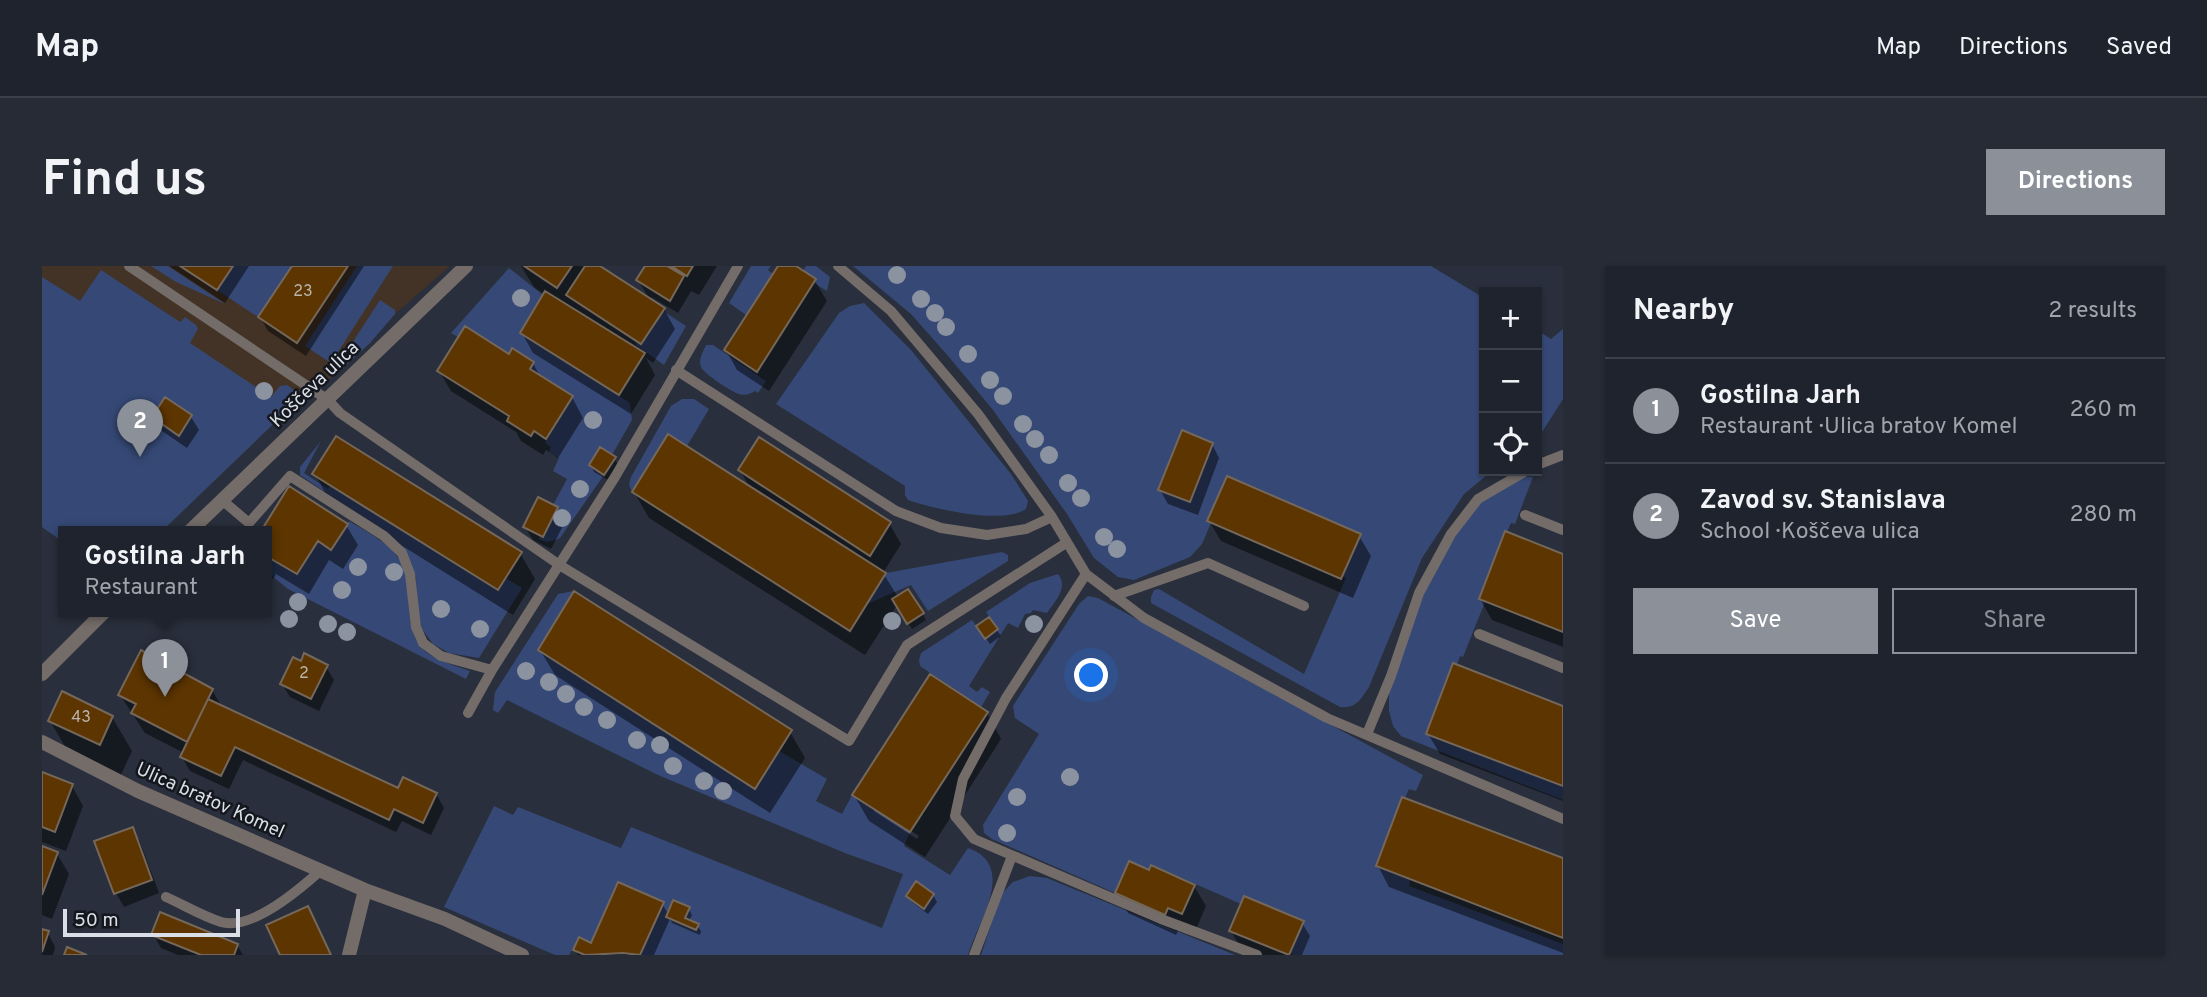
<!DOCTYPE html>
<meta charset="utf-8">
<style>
:root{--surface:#1f232d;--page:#272b35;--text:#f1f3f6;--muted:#a1a4aa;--line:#3c4049;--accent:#8c9099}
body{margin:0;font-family:Overpass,sans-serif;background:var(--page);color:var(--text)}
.controls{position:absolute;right:21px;top:21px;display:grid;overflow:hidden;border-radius:0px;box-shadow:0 2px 5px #0004}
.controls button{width:63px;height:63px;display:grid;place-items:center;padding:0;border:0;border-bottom:2px solid var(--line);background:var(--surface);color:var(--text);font:35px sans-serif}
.scale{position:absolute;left:21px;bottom:18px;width:177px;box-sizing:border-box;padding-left:7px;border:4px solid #dadee7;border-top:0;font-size:19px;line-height:24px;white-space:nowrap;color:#dadee7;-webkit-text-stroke:5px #14171d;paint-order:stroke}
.you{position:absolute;left:1050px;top:410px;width:24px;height:24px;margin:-18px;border:5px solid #fff;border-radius:50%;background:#1a73e8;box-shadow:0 0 0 10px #1a73e833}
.badge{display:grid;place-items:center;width:46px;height:46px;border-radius:50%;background:var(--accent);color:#fff;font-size:23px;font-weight:700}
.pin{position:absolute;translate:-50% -58px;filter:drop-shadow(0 2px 4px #0008)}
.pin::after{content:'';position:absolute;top:37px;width:24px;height:21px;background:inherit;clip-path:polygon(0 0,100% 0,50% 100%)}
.popup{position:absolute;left:16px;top:260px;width:214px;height:91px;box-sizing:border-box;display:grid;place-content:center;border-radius:0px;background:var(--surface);filter:drop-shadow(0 2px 5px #0005);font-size:23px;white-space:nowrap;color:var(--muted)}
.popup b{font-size:26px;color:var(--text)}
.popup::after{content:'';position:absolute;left:50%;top:100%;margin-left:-14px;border:14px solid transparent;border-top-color:var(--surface)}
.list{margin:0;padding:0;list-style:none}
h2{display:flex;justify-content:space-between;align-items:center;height:91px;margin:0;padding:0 28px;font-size:30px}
h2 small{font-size:23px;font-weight:400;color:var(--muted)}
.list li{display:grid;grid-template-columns:46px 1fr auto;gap:21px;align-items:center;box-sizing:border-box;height:105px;padding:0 28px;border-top:2px solid var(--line)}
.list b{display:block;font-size:26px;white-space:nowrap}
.list p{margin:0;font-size:23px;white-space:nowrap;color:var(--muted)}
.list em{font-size:23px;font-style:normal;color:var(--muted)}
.actions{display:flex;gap:14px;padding:21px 28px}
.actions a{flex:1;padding:16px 0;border:2px solid var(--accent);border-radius:0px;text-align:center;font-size:24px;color:var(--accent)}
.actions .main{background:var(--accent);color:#fff}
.icon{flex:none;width:38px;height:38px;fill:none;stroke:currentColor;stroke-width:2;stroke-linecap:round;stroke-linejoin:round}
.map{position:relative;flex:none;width:1521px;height:689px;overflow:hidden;border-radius:0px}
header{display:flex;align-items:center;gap:42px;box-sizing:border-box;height:98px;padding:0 35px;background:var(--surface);border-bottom:2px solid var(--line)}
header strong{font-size:33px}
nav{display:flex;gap:38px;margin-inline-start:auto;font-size:24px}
.intro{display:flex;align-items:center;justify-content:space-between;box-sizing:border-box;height:168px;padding:0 42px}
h1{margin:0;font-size:49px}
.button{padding:18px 32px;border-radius:0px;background:var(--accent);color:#fff;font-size:24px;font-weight:700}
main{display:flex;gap:42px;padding:0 42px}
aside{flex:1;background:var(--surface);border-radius:0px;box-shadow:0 2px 5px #0004}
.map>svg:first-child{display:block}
</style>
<header>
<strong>Map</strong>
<nav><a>Map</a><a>Directions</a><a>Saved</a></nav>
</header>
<div class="intro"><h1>Find us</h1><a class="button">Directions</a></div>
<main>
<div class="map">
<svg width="1521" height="689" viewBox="0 0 1521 689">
<rect width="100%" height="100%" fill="#292f3c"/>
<path fill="#423326" d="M0 0H408L353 48 328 77 298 105 247 143 120 265H22L21 276 0 261Z"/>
<path fill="#364976" d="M109 0H126L183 38 134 16Z
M191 0H250L216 51 175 24Z
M315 0H351L289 97 263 80Z
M709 0H729L726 4 731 8 704 49 687 37Z
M764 0H774L788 11 785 25 772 17 774 13 761 5Z
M811 0H1389L1442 32V205H1450L1422 228 1380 292 1327 421C1319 433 1314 443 1298 441L1109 337V331L1112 324 1117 323 1262 408 1304 312 1301 310 1318 269 1169 257 1160 278 1148 291 1092 314 1076 311 1052 292 1025 248 951 144 907 91 869 48Z
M467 2 501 29 478 67 588 137 590 154 570 189 558 181 547 199 562 209 518 272C510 276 505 277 497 273L498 269 501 270 516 242 511 239 525 213 511 205 517 192 507 186 509 181 503 177 531 130 488 103 492 96 470 83 467 88 424 61 416 71 409 67Z
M59 4 138 56 143 51 154 59 156 63 148 77 229 131 238 120 245 119 252 124 253 129 247 143 120 265H22L21 276 0 261V11L38 35Z
M338 34 353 44V48L328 77 298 105 294 102Z
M822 37 869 84 969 208 986 235 984 243C959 259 893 243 866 234L863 229V220L734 138 797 47 808 40Z
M621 45 644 60 622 99 594 79 595 75 599 78Z
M1521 63V133L1495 174V64L1509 73Z
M664 79H671L724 115 716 127 713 125C708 128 703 130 697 128 690 126 662 108 659 101 656 93 661 86 664 79Z
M640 133H652L667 143 645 180 626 169 590 226 587 219 589 211 629 140Z
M279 175 262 207 286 223 288 219 456 324 464 312 480 322 437 392 407 387 391 378 380 363 375 344 374 312 346 268 258 209V201Z
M1479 211H1491L1473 258 1469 257 1465 266H1462L1437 333 1443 336 1421 391 1418 390 1415 399 1410 398 1384 468 1521 520V534L1359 470 1351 460 1347 445V425L1387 311 1433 240Z
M307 255C323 265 344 275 355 290 363 301 365 313 366 326 369 383 375 387 428 405L424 413 246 323 225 306 224 290 255 308 276 275 290 284Z
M960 286 966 289V295L886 345 869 319 825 338 844 307Z
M1016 308C1027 321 1013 335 1005 347L991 344 989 347 983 348 976 362 966 357 927 420 935 426 940 421 948 426 939 441 878 400 877 394 879 387 930 354 943 372 956 363 944 346 988 317Z
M532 325 496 384 712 522 737 485 785 513 774 535 800 548 810 529 868 566 862 580 908 609 926 582C976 600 936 655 926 689H598L621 637 549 677 537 672 527 689H513L402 641 452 540 471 549 476 541 579 582 589 561 840 662 861 608 803 587 616 509 465 434 456 447 451 444 453 426 516 328Z
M1046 330 1056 332 1381 509 1374 525 1367 523 1363 532 1360 531 1334 601 1368 614 1367 620 1521 678V689H1253L1248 687 1261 655 1203 630 1199 638 1110 599 1107 604 1087 595 1073 627 950 573 942 567 941 559 997 468 973 452 971 440 1037 338Z
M988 610 1005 612 1193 689H939L959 628 971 616Z"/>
<path fill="#0007" fill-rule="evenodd" d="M127 0H207L183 37Z
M252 0H322L264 90 226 65 218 51Z
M479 0H561L560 3 608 34 596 14 605 0H675L657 29 649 25 636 47 609 31 608 34 622 43 633 63 611 97 604 92 613 109 589 148 491 87 480 67 503 29 492 21Z
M738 0H750L773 15 785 35 727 125 695 104 684 84Z
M467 90 491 97 499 112 530 131 541 152 516 192 504 184 501 189 479 175 474 166 409 125 397 105Z
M124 134 149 151 157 164 145 182 120 165 112 151Z
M1170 178 1177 192 1156 249 1126 238 1118 224Z
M572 192 576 199 566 214 552 206 549 199Z
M698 204 847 257 859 278 841 307 856 331 866 325 884 354 870 363 855 339 823 389 607 252 592 226 708 222Z
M273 208 478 287 493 313 471 349 287 234Z
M515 243 523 256 509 283 491 274 483 261Z
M1167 255 1317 270 1329 290 1311 332 1179 275Z
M304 259 316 279 301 303 287 294 267 328 234 308 231 313 224 309V265Z
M1521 290V381L1450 354 1438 333Z
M947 353 959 370 948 378 940 367Z
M498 384 748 466 763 492 728 547 513 409Z
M284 401 292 414 277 445 248 431 240 418Z
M170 424 180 441 357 524 394 528 402 542 389 569 360 555 354 566 201 494 187 523 148 505 140 491 142 487 103 467 78 429Z
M1521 441V535L1398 488 1386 468Z
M945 447 959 473 883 591 827 555 812 529ZM832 541 877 570 875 573 832 545Z
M70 451 90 485 77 513 28 489 8 455Z
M0 508 30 520 41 540 24 585 0 576Z
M90 563 98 576 117 627 82 641 74 627 54 576Z
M0 582 15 588 27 608 10 653 0 649Z
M1521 594V687L1347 621 1336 600Z
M1152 620 1164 640 1152 668 1138 661 1134 669 1086 647 1075 626Z
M891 629 895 636 886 648 870 636 866 630Z
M620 638 627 649 646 642 650 649 647 655 655 659 659 665 658 669 630 657 628 653 612 689H536L533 684 550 679Z
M1260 657 1268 670 1260 689H1221L1197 679 1189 665Z
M0 665 6 667 13 681 11 689H0Z
M111 668 195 679 201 689H136L119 682Z"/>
<path fill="#5c3500" stroke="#75685b" stroke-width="2" d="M138 0H191L175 24Z
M250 0H306L255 77 216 51Z
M482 0H530L515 22Z
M543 0H558L623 42 599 78 524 29Z
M603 0H625L642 10 628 35 594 14Z
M629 0H651L645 10Z
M736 0H754L774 13 715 106 682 84Z
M503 25 603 87 577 129 478 67Z
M423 60 467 88 470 82 492 96 488 103 531 130 504 173 492 165 489 170 465 155 467 150 395 105Z
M123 131 150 149 137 170 110 151Z
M1140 164 1171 177 1148 236 1116 224Z
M626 168 844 307 808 365 590 226Z
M294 170 480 286 456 324 270 208Z
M717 171 849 256 828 290 696 204Z
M558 181 574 191 562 209 547 199Z
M1185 210 1319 268 1299 313 1165 255Z
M247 220 306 258 289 284 276 275 255 308 224 290V265H219Z
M496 231 516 241 501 271 481 261Z
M1463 265 1521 288V366L1437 333Z
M866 323 882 347 865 358 850 333Z
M532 325 750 464 713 523 496 384Z
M947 351 956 363 943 373 934 360Z
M99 384 171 423 145 476 89 447 94 438 76 429Z
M262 387 286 399 269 433 238 418 251 391 259 395Z
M1411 397 1521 440V520L1384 468Z
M888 408 946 446 868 566 810 529Z
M20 425 71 450 58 479 6 455Z
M166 433 356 522 361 511 395 527 381 557 352 543 347 554 193 481 179 510 138 491Z
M0 506 31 518 13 566 0 561Z
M1360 531 1521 592V672L1334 600Z
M91 561 110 614 72 628 52 575Z
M0 580 16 586 0 629Z
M1087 595 1107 604 1109 599 1153 619 1140 648 1126 642 1123 649 1073 627Z
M874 615 892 628 882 643 864 630Z
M576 616 622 636 598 689 581 687 543 689 531 684 537 671 549 677Z
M1202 630 1262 655 1247 689 1187 665Z
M631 634 648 641 643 652 657 658 654 664 624 651Z
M266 640 289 689H238L224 659Z
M118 646 196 678 192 689H159L109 669Z
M0 663 7 665 0 686Z
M25 681 45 689H22Z"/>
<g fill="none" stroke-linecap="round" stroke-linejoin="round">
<path stroke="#746c68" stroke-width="10" d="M87 0 286 134 298 147 519 300 807 475 865 379 1024 277
M796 0 849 45 936 148 1010 251 1044 308 964 432 921 513 913 550 932 573 1119 653 1215 689
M634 104 854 245 899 262 945 269 984 263 1010 251
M1495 199 1521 189
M180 234 207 257 248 210 342 270 360 287 368 308 374 361 381 377 399 390 450 404
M1483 249 1521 264
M1044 308 1102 352 1285 452 1521 553
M1072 330 1166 297 1262 340
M1437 368 1521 402
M426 447 450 404 573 211 696 0
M1325 468 1349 410 1377 327 1409 268 1436 233 1484 205
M124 631C142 639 160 650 179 656 209 665 258 623 278 605
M932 689 970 590"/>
<path stroke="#746c68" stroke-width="14" d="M148 265 424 0
M0 408 63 345
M0 476 96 525 323 624 403 653 480 689
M307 689 323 624"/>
</g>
<g fill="#8b92a0">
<circle cx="855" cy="9" r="9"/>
<circle cx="479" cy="32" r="9"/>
<circle cx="879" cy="33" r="9"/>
<circle cx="893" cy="47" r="9"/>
<circle cx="904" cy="61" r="9"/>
<circle cx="926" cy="88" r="9"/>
<circle cx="948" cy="114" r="9"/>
<circle cx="222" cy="125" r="9"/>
<circle cx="961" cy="130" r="9"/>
<circle cx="551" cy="154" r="9"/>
<circle cx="981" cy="158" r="9"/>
<circle cx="993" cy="173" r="9"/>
<circle cx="1007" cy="189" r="9"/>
<circle cx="1026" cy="217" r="9"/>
<circle cx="538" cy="223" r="9"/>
<circle cx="1039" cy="232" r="9"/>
<circle cx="520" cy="252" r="9"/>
<circle cx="1062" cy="271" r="9"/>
<circle cx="1075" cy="283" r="9"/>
<circle cx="316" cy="301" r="9"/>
<circle cx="352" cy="306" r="9"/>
<circle cx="300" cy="324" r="9"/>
<circle cx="256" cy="336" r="9"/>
<circle cx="399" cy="343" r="9"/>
<circle cx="247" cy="353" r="9"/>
<circle cx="850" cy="355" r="9"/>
<circle cx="286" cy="358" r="9"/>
<circle cx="992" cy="358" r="9"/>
<circle cx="438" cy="363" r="9"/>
<circle cx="305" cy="366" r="9"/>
<circle cx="484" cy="405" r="9"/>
<circle cx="507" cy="416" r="9"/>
<circle cx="524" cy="428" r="9"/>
<circle cx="542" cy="441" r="9"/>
<circle cx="565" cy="454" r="9"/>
<circle cx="595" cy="474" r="9"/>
<circle cx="618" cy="479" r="9"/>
<circle cx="631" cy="500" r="9"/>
<circle cx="1028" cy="511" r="9"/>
<circle cx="662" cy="515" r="9"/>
<circle cx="681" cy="525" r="9"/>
<circle cx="975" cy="531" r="9"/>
<circle cx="965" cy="567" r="9"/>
</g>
<g text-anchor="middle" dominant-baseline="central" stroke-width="5" stroke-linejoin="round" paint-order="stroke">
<g font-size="16" fill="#bab4ad">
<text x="261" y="26">23</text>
<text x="262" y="408">2</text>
<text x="39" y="452">43</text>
</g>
<g font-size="19" fill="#dadee7" stroke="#14171d">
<text transform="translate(273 119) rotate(-44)">Koščeva ulica</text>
<text transform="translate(168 535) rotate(24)">Ulica bratov Komel</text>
</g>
</g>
</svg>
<div class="controls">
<button>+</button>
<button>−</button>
<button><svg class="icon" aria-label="locate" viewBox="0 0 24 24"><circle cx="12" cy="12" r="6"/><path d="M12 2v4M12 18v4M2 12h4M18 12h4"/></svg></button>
</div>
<div class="scale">50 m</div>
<div class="you"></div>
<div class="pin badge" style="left:123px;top:431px">1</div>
<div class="popup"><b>Gostilna Jarh</b>Restaurant</div>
<div class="pin badge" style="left:98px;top:191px">2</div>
</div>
<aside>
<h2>Nearby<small>2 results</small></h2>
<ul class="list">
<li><span class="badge">1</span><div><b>Gostilna Jarh</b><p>Restaurant · Ulica bratov Komel</p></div><em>260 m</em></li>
<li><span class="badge">2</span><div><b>Zavod sv. Stanislava</b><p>School · Koščeva ulica</p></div><em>280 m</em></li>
</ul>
<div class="actions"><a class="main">Save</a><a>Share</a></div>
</aside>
</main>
